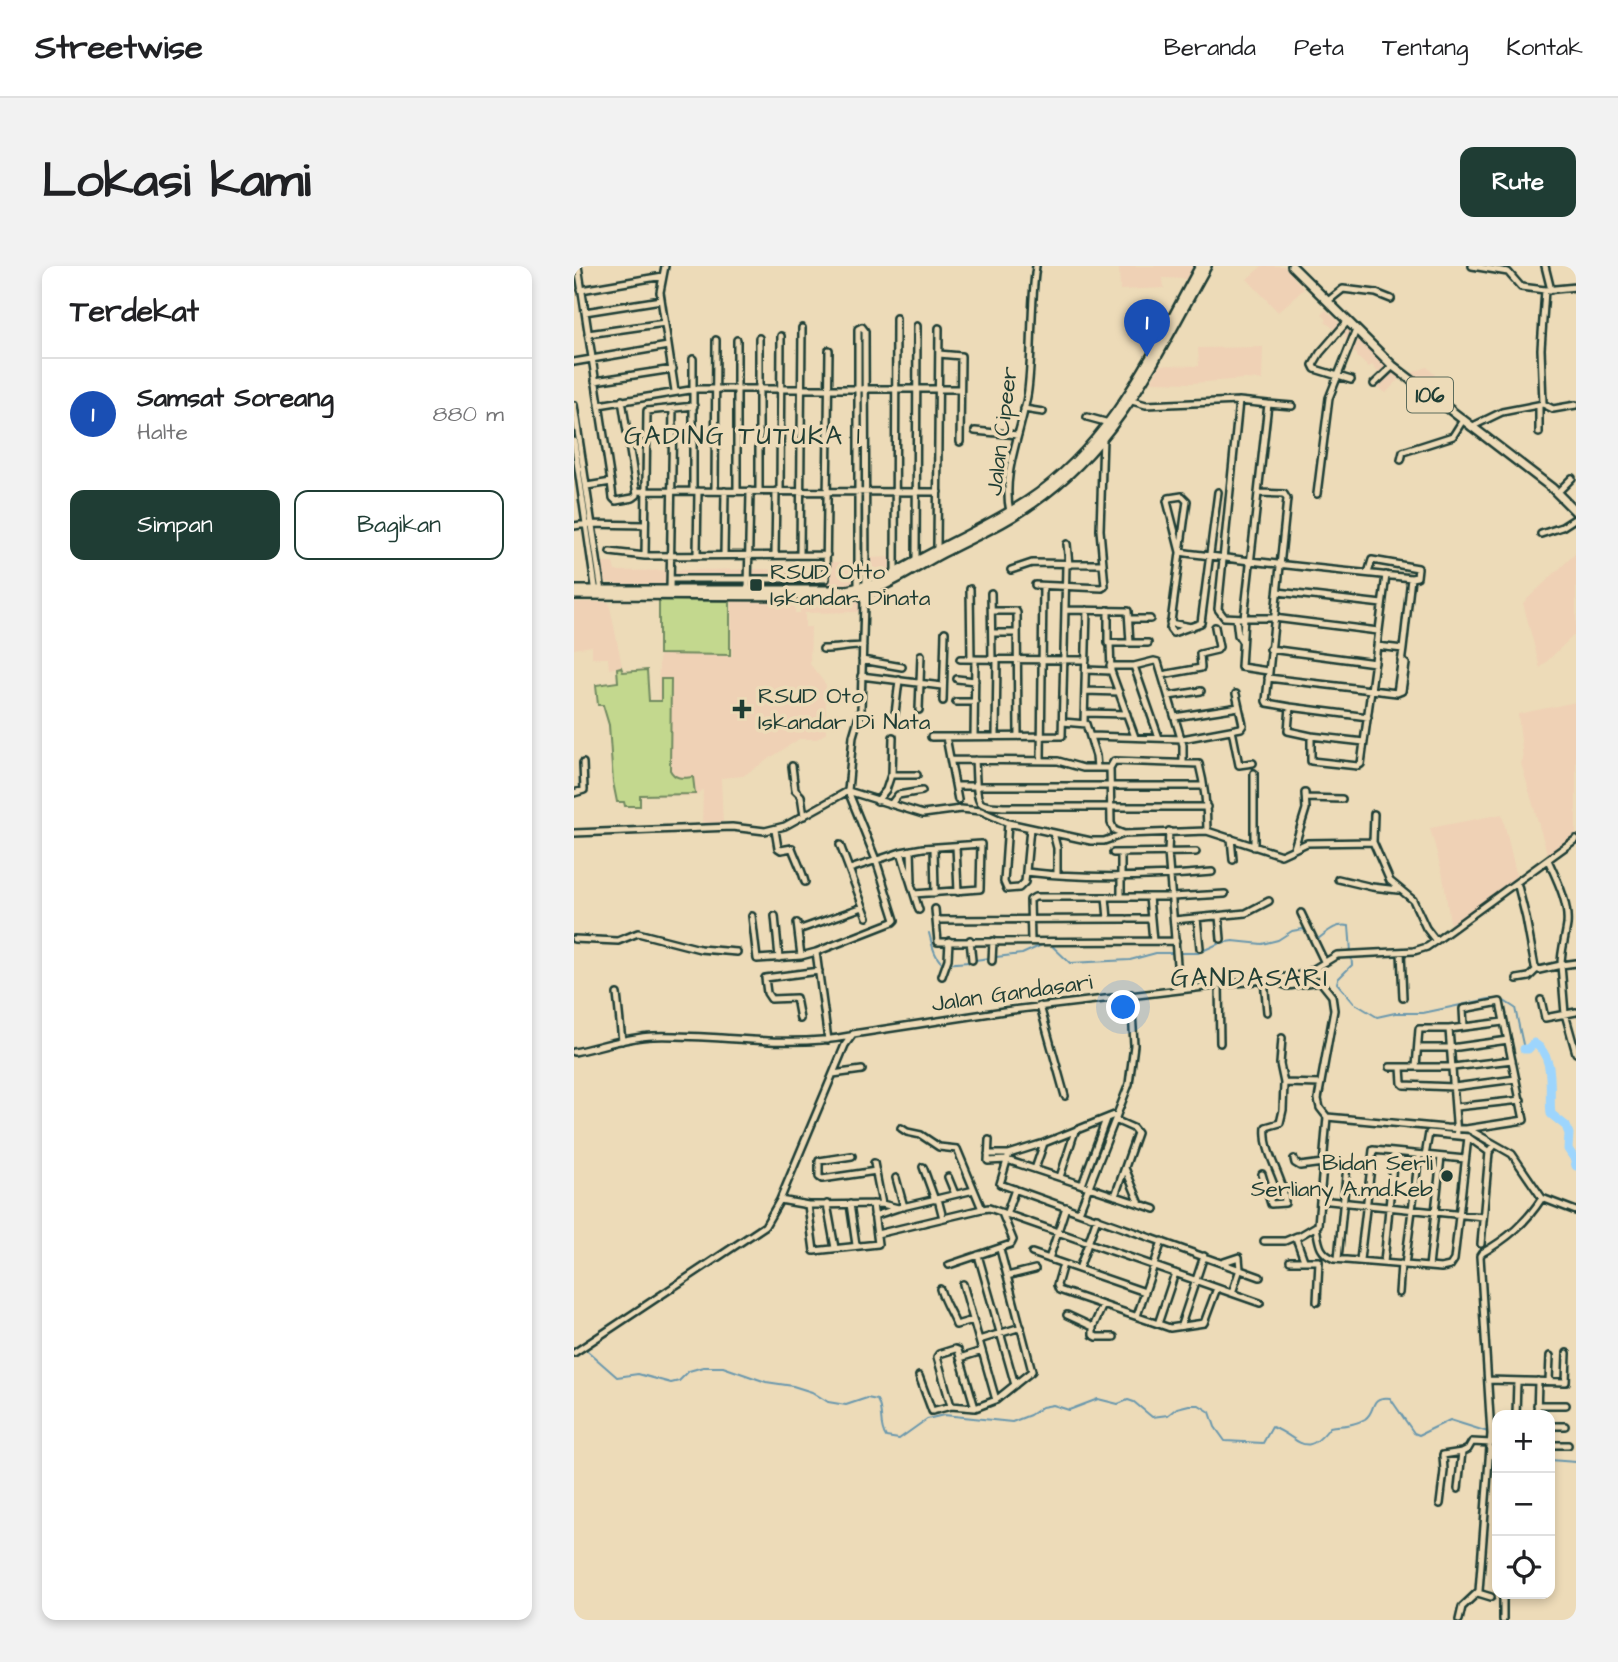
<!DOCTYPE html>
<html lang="id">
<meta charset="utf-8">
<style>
:root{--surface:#fff;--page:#f2f2f2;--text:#202124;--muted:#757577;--line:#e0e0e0;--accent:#1f3d34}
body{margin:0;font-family:"Architects Daughter",sans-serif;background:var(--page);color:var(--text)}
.controls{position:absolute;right:21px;bottom:21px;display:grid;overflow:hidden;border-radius:14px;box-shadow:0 4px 10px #0003}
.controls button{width:63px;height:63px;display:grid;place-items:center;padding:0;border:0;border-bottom:2px solid var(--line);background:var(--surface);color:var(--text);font:35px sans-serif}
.you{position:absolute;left:550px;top:742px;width:24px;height:24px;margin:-18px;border:5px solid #fff;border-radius:50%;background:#1a73e8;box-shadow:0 0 0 10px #1a73e833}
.badge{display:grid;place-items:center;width:46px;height:46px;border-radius:50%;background:var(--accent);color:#fff;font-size:23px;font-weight:700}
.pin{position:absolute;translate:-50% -58px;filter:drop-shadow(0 2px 4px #0008)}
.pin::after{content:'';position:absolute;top:37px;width:24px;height:21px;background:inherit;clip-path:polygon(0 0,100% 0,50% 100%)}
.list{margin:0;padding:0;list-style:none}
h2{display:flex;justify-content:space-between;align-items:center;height:91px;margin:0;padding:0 28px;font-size:30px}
h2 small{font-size:23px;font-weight:400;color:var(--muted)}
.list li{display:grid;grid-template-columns:46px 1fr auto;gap:21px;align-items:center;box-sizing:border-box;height:112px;padding:0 28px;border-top:2px solid var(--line)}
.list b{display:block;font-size:26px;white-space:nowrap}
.list p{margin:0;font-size:23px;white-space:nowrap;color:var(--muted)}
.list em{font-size:23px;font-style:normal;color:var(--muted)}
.actions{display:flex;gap:14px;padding:21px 28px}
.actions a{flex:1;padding:16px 0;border:2px solid var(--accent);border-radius:14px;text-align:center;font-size:24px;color:var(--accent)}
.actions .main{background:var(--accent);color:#fff}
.icon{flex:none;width:38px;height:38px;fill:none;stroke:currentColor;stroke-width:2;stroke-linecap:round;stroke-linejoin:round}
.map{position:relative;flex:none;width:1002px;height:1354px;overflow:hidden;border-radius:14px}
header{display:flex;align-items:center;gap:42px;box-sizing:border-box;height:98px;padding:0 35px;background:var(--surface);border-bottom:2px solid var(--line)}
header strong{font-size:33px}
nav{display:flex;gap:38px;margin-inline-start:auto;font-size:24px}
.intro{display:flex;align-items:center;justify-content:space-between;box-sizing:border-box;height:168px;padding:0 42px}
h1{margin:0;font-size:49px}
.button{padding:18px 32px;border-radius:14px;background:var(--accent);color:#fff;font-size:24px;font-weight:700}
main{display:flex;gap:42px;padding:0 42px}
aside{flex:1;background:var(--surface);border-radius:14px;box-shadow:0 4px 10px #0003}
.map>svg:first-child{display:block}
</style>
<header>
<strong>Streetwise</strong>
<nav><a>Beranda</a><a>Peta</a><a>Tentang</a><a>Kontak</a></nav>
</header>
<div class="intro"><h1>Lokasi kami</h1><a class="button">Rute</a></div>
<main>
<aside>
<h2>Terdekat<small></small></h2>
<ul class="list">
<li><span class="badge" style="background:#1a4fb4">1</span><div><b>Samsat Soreang</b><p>Halte</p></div><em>880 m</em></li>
</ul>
<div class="actions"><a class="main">Simpan</a><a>Bagikan</a></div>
</aside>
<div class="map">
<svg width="1002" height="1354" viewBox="0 0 1002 1354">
<rect width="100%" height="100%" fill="#eddbb8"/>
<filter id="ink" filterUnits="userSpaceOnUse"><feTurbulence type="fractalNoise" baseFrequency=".0143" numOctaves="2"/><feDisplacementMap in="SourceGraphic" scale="14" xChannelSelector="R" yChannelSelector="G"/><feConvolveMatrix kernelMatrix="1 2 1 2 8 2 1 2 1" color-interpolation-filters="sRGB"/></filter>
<g filter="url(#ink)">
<path fill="#efd1b5" d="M545 0H621L613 13 589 12 590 22 546 24Z
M688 0H710L730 23 704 46 673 13Z
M752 44 826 112 812 127 801 119 808 111 798 99 795 101 783 91V88L775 85 777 78 771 72 772 69 763 61 760 63 751 56 753 54 748 48Z
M689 81 688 114 670 113 619 117 577 116 586 99 625 100 624 82Z
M853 101 870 118 862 127 837 107Z
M1002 287V367L966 402 949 337Z
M317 291 318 305 294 316V292Z
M252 296H282V319L52 321 30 315 27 297H39L41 305 186 303 251 305Z
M158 335 221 337V347H226L227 336 287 335V346L231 347V361H237L236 398 252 419V467L243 473H225L169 510 147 512 149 560 128 561 129 524 126 525 123 530H83L85 389 158 390Z
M0 336H35L48 400 35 403 34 392H18V380L0 383Z
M1002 436V571L974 590 947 497 949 493 944 448Z
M928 548 943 611 877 662 869 610 856 562Z"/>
<path fill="#c3d88e" stroke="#718a61" stroke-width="2" d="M85 334 156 335V389L85 388Z
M47 401 49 406 73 404 75 435H87V413H97L96 504C101 514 110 512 119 511L121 528 66 529V540H51L50 536H43L39 516 35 459 29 439H24L22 419 44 416 43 402Z"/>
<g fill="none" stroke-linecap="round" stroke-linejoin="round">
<path stroke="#6b98ad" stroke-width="2" d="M355 667C358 678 360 691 369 698L395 696
M741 675C752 668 759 657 775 660L778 699 764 713 763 717 780 737 803 751 821 747H849L915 733H927L941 742 950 783
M475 677 496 697 556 694 582 687H600
M606 687H624L646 677 659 675 688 678 704 674 718 665 729 663 733 667
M422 691 448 688 470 678
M401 694 416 692
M10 1082 43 1111 64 1108 97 1117 105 1115 115 1105 129 1101H149L192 1116 219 1120 238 1126 254 1136 272 1139 293 1132 303 1134C310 1145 304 1159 312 1171L325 1173 353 1153 370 1149 438 1156 456 1149 468 1141 479 1139 495 1144 524 1133 544 1138 554 1134 560 1136 578 1151 594 1149 603 1142 615 1139H625L636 1146 641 1161 651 1175 689 1177 698 1161C726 1171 730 1195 756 1161 768 1159 779 1160 791 1153 803 1145 794 1130 816 1132L840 1167 845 1169 876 1154 914 1166
M976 1194 1002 1196"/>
<path stroke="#9dd5fd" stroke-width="9" d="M950 783H954L960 777C983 791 974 826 977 848L992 860 995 868 994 883 1000 892 1002 900"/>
<g stroke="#1f3d34" stroke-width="10">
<path id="minor" d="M4 0 37 216 39 232 42 235 59 232 63 229 48 134
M91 0 86 26 101 125
M971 0 977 24
M7 24 89 10
M971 24 1002 21
M754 35 769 23 802 27 817 33
M11 46 87 34
M773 56 746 87 739 99 741 103 777 114
M14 68 91 57
M185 72V225
M163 74V225
M365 88 387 90 386 176
M119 93V225
M0 96 94 80
M21 115 99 103
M800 118 819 100
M558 135 572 139 665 135 694 138 670 352 650 351 644 343 665 135
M694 138 718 140
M969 138 979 143 1002 139
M0 139 28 326
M25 139 122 123H386
M450 143 469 146
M513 151 535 157
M897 161 928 146 969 138 967 83 971 24 947 21 934 6 898 0
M401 165 444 169
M965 167V139
M0 175 22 327
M827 194 829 186 879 170 889 154
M13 220 37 216
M63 225 364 226
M141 225 142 74
M206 225 207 70
M644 226 627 357 599 367 596 363C602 320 607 277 613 235L608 230 595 232 593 235 606 286C683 297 760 304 837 312L843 311 844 302 798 294 794 307
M984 226 998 212
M684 227 710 228 713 233 692 435 693 437 716 441 714 465 737 470V495L784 500 787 498 803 380
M743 228 755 132 782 64
M436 246C427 206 449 164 454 124 459 83 456 41 462 0
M0 260 13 258 71 259
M967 268 988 261 1002 252
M493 278 495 299
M363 283 365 62
M36 286 71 290 253 289
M123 289 124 225
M150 289 151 225
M201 289 202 225
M226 289 228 62
M71 290 73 145 120 140
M342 294 343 60
M437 304 458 297 528 298
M321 307 322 52
M812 309 803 380 829 383 837 312
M97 313H252L255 84
M461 319 528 322 531 320 526 264 529 171
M396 323 397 393
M96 324 99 142
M174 324 176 225
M704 326 808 338
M417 327 418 394
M491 344 554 345 556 377
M534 344V377H574
M418 345H442L443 347 444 470
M662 352 664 369 668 375
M555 353H576
M596 357 617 361
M418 367H443
M536 378 537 405 561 471
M249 383C263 383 275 380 289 380
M696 383 801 397
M386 393 512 394
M288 394 328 401
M536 400H560L580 395 584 396 609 479V497
M560 400 585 472
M512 404 537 405
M694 405 667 401 670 352H700L804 365
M588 409 627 402 626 388 643 384 645 381 641 361
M287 410 368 420
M694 412 823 427 829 383
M383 413 401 415
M511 425 545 426
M823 427 828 425 832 398 827 394
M595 430 627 425
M369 435 371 366
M382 436H401
M716 441 794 451
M345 444 347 389
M511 447 553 448
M321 448 325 414
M601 451 665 441
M489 456 512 458 522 490 523 502
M510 456 513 344
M658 464 665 499 679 497
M422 470 423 394
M517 470 608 473 667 462 669 459 662 428
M737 470 790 476
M357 471 488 470 492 299
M372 471 384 534
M400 471 401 393
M377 494 484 495 509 502H536
M401 494C402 503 401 529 406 536 410 541 423 540 429 541H633
M467 494 469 320
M218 500 221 524 227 530 230 550
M318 509 319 471
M382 520H628
M0 527 10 524 9 497
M732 532 768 533
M303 535 312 524 317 509H343
M317 538 324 529 348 525
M434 557 430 616 433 623 445 622 451 616 456 562
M201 564 204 582 207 584 218 582C222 593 228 604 231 616
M595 565 594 586 605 723
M0 567 158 561 191 565 211 560 274 525 349 548 387 543 407 545 434 557 517 575H530L550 568 633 565 707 589 733 577 799 576 816 615 839 634 852 662 862 675
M479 567 483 582V609
M550 568 540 564 537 557 536 502 540 495 625 498C631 521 633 540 633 565
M657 572 659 594
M799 576 800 548
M266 579 293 651
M382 580 384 626
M680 581V507
M360 582 361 627
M720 582 732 543 731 527
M337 584 338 616
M327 586 345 644
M539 587 622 586
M974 594C983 614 995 637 993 659 991 673 987 685 987 699L1002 697
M276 603 327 586 349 582 407 578 406 623 340 628
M452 606C510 613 580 611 638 606
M764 613 798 621 824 624
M943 616 952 652 961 701 965 704 987 699 991 748 1002 787
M532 631 534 653
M547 631V587
M575 631 579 675
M361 643 364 676 602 675
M727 647 750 695
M178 650 183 693 227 690 242 686 254 774
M201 650 205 692
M645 650 647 673
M623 652 626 682
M555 653H577
M362 654 552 653
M600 654 672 647 695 635
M223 657 227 690
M224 664 289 641
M0 673 44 675 64 667 126 683 163 686
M396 674 398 694
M457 675 456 634 461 631H598L651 628
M242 686 319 656 321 654 302 594 274 525 279 470 287 443 290 336 292 326 291 65 288 61 284 63V322L290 336
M827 686 829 732
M418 695 419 675
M368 710 374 693 375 675
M943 713 955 711 963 703
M690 714 693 746
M697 714 714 720 746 715 758 730 760 744 744 833 746 842 753 851 872 862 892 863 950 854 926 736 889 743 890 761
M645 719 646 777
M43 728 48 775
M967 734 971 752 1002 746
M466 740 491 830
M226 753 222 732 197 733 193 727 191 712 245 705
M875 763 883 869
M708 772 706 798 710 817
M844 782H877L934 774
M0 786C26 781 52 771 79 770 144 768 213 783 276 770
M816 801H879L938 794
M827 801 828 817 830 819 880 821 942 813
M842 801 845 763H875L929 756
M259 808 288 804
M882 841 947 834
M543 848 470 877 435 888 426 918 686 1011
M327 862 333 866 347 869 365 881 383 883 408 943 415 942 686 1037
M894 863 938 888 968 932 1002 945
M415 874 414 895 433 894 581 943
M414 888H435
M278 890 245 895V911L248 913 302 905
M851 890 855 867 894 871 915 886
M720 893 721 897 726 900 749 897 796 902
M300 897 308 938
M349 901 361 934
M551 902 566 938
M461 903 470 877
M688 908 697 938 711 937C711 911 689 889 692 861L706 857 709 844 710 817 747 818
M374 911 381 928
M486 911 501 865
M322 912 330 941
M508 919 532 853
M541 930 563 867 559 862 541 854
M364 933 369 952
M206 934 234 939 308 938 324 942 400 924
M746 934 909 951
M253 938 261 982
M276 938 282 979
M234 939 240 985 304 978 299 938
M505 946 555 818 560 779 557 728
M432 949 441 923
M300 950 324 942
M742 961C745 975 744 987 760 993L867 1002 876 1000 880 994 894 871
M303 968 408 943
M690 975H711L723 970
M907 978 915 886 920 880
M458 987 571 1026
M404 989 441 1119
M475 993 492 941
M764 993 773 900
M730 994 722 972 744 959 753 851
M786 994 799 884 891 893
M716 995H745L743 1036
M647 997 665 991 666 1003 658 1027
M810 997 820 887
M489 998 483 1019 485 1024 596 1062 630 1057 643 1022
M375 999 437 978 439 974 428 947
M831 999 845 889
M855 1001 867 891
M505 1003 523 952
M433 1010 461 1003
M389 1018 422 1134
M366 1023C370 1037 377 1046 382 1059L399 1054
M825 1027 827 998
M529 1039 519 1061V1069L523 1071H540
M493 1049 519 1061
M563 1050 588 975
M584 1058 601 1007
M607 1059 630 990
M405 1074 447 1061
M0 1087 191 960 206 934 271 779 279 768 430 745 722 710 735 706 763 689 840 685 853 681 866 672 1002 573
M386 1092 408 1085
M345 1110 358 1145 377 1140 401 1142 422 1134 458 1105 426 983
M914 1114 992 1116 993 1087
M975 1115 976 1090
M963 1139H992
M377 1140 363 1091 365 1088 381 1083 384 1084 401 1142
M942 1149 943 1115
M963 1149 964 1115
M976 1160H991
M976 1179H994
M884 1223 888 1186 894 1183 898 1176 917 1177
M866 1238 870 1205 869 1189 888 1186
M904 1327 917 1331
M885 1354 888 1341 905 1325 917 1168 906 990 908 987C933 973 952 957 968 932
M929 1354V1328"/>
</g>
<g stroke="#1f3d34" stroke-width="12">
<path id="major" d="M718 0 819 100 978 222 1002 246
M0 324H273L302 317 321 307C364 282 411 262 453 235 538 179 579 86 626 0
M0 329 272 330C308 327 338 303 369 287 399 271 431 258 458 238 545 178 583 89 633 0"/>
</g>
<use href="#minor" stroke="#eddbb8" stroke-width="5"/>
<use href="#major" stroke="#eddbb8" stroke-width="7"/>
</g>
</g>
<g fill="#1f3d34" stroke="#eddbb8" stroke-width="2.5">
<rect x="175" y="312" width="14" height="14" rx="3.5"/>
<path d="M164.5 432.5h7v7h7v7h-7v7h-7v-7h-7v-7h7z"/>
<circle cx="873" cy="910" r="7"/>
</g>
<g text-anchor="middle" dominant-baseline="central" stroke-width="7" stroke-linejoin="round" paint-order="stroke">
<rect fill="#eddbb8" stroke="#5d6c5c" stroke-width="2" x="833" y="111.5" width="46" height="35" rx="5"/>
<g font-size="21" font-weight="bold" fill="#1f3d34">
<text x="856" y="129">106</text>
</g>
<g font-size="23" fill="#1f3d34" stroke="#eddbb8">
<text transform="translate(428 165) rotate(-83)">Jalan Cipeer</text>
<text transform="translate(438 727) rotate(-8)">Jalan Gandasari</text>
</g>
<g font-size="23" fill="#1f3d34" stroke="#eddbb8" text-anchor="start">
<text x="196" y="306">RSUD Otto<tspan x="196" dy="26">Iskandar Dinata</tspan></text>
<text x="184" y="430">RSUD Oto<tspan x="184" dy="26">Iskandar Di Nata</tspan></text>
<text x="859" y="897" text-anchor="end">Bidan Serli<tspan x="859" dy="26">Serliany A.md.Keb</tspan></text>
</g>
<g font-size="26" letter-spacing="2" fill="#1f3d34" stroke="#eddbb8">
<text x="169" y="170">GADING TUTUKA 1</text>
<text x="676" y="712">GANDASARI</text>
</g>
</g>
</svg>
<div class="controls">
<button>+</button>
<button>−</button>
<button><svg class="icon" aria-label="locate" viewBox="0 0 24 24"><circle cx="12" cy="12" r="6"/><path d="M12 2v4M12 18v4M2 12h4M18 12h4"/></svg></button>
</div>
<div class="you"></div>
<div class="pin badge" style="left:573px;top:91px;background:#1a4fb4">1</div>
</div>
</main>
